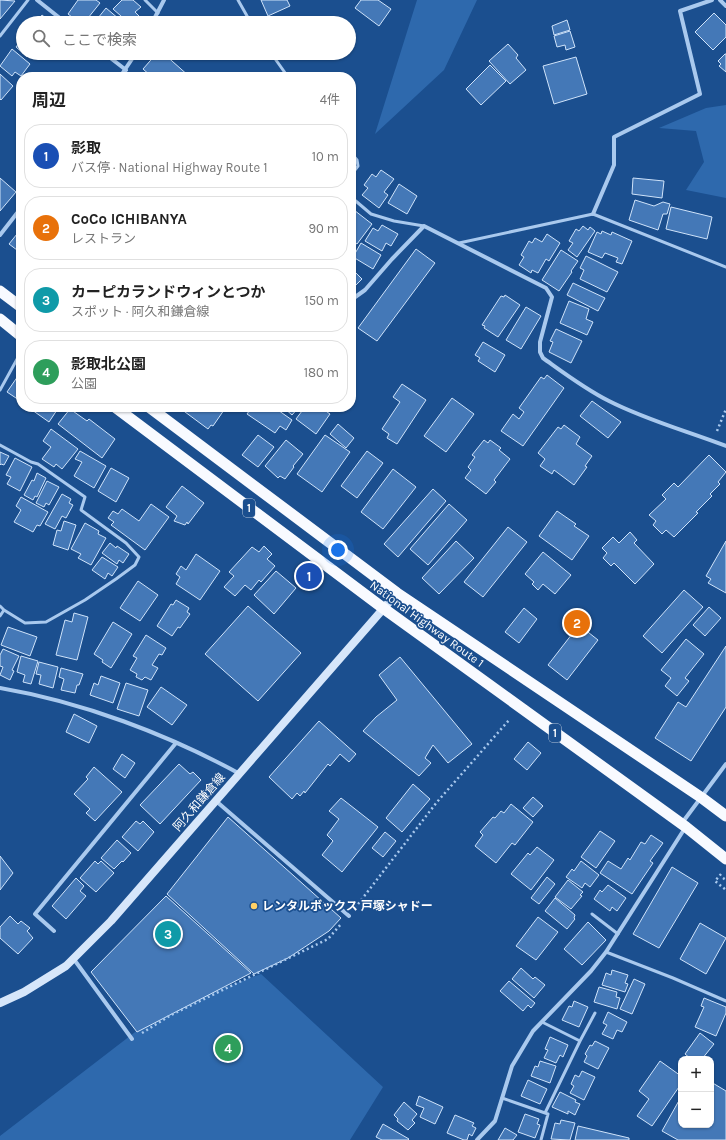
<!DOCTYPE html>
<html lang="ja">
<meta charset="utf-8">
<style>
:root{--surface:#fff;--page:#f2f2f2;--text:#222;--muted:#767676;--line:#e0e0e0;--accent:#857141}
body{margin:0;font-family:Karla,"Noto Sans JP",sans-serif;background:var(--page);color:var(--text)}
.controls{position:absolute;right:12px;bottom:12px;display:grid;overflow:hidden;border-radius:8px;box-shadow:0 1px 3px #0004}
.controls button{width:36px;height:36px;display:grid;place-items:center;padding:0;border:0;border-bottom:1px solid var(--line);background:var(--surface);color:var(--text);font:20px sans-serif}
.you{position:absolute;left:338px;top:550px;width:14px;height:14px;margin:-10px;border:3px solid #fff;border-radius:50%;background:#1a73e8;box-shadow:0 0 0 6px #1a73e833}
.badge{display:grid;place-items:center;width:26px;height:26px;border-radius:50%;background:var(--accent);color:#fff;font-size:13px;font-weight:700}
.pin{position:absolute;translate:-50% -50%;border:2px solid #fff;box-shadow:0 1px 4px #0006}
.list{margin:0;padding:0;list-style:none}
h2{display:flex;justify-content:space-between;align-items:center;height:52px;margin:0;padding:0 16px;font-size:17px}
h2 small{font-size:13px;font-weight:400;color:var(--muted)}
.list li{display:grid;grid-template-columns:26px 1fr auto;gap:12px;align-items:center;box-sizing:border-box;height:64px;margin:0 8px 8px;padding:0 8px;border:1px solid var(--line);border-radius:16px}
.list b{display:block;font-size:15px;white-space:nowrap}
.list p{margin:0;font-size:13px;white-space:nowrap;color:var(--muted)}
.list em{font-size:13px;font-style:normal;color:var(--muted)}
.icon{flex:none;width:22px;height:22px;fill:none;stroke:currentColor;stroke-width:2;stroke-linecap:round;stroke-linejoin:round}
.map{position:relative;flex:none;width:726px;height:1140px;overflow:hidden}
.search{position:absolute;background:var(--surface);box-shadow:0 1px 3px #0004;left:16px;top:16px;width:340px;height:44px;display:flex;align-items:center;gap:10px;box-sizing:border-box;padding:0 14px;border-radius:22px;color:var(--muted);font-size:15px}
.panel{position:absolute;background:var(--surface);box-shadow:0 1px 3px #0004;left:16px;top:72px;width:340px;height:340px;border-radius:16px}
.map>svg:first-child{display:block}
</style>
<div class="map">
<svg width="726" height="1140" viewBox="0 0 726 1140">
<rect width="100%" height="100%" fill="#1b4f8f"/>
<path fill="#2e69ad" d="M417 0H477L444 70 375 134Z
M726 105V198L686 190 704 162 696 131 659 128 706 108Z
M261 974 383 1087 350 1140H0V1136L165 1009Z"/>
<path fill="#4478b7" stroke="#cfe3fa" d="M0 0 15 1 0 19Z
M78 0H96L100 3 84 23H80L68 14Z
M122 0H133L141 7 135 12 142 19 138 23H129L113 9Z
M261 0H287L290 6 268 16Z
M361 0H378L391 9 379 26 355 8Z
M106 8 119 19 115 23H94Z
M714 13 726 25V37L713 50 695 32Z
M42 15 52 23H36Z
M567 20 570 30 554 35 552 26Z
M570 31 575 47 566 50 565 45 557 47 554 36Z
M23 38V53H31L27 57 16 47Z
M508 44 518 55 516 58 526 70 510 84 489 61Z
M12 49 30 64 21 76 15 72 12 76 0 66Z
M157 53H163L190 77H150L151 76 143 69Z
M725 54H726V72L719 66 721 64 718 61Z
M576 57 587 94 554 104 543 66Z
M490 65 506 81 481 105 466 89Z
M0 74 13 86 1 100 0 99Z
M381 170 394 179 384 192 388 195 379 208 362 195 368 188 364 185 372 174 376 177Z
M0 178 16 192 0 211Z
M633 178 664 181 662 198 632 194Z
M399 184 417 196 407 214 388 203Z
M635 200 654 206 663 202 670 204 667 214H663L658 230 629 220Z
M671 207 712 217 707 239 666 229Z
M354 210 372 224 357 244 351 240V214Z
M382 225 398 234 391 246 386 243 382 251 365 241 373 228 378 231Z
M583 226 588 230 590 227 595 231 577 257 568 250 573 243 569 241 576 229 579 231Z
M21 229V253L9 244Z
M602 231 611 235 612 232 632 241 622 264 616 262 618 258 605 253 602 258 588 252 597 232 601 234Z
M547 234 560 243 549 261 546 259 538 273 532 270 531 273 519 265 524 257 521 255 529 241 532 243 535 238 542 242Z
M361 243 381 255 373 269 353 257Z
M416 249 435 263 377 341 358 328Z
M561 250 578 261 571 271 572 272 559 291 542 280Z
M586 256 618 272 607 292 580 279 584 270 580 268Z
M351 268 362 279 354 287 353 285 351 288Z
M573 283 605 298 598 311 567 295Z
M505 295 520 305 498 337 484 328 485 326 482 325 501 296 504 297Z
M569 301 589 309 586 319 593 322 587 335 560 323Z
M526 307 541 316 521 349 506 340Z
M556 329 582 341 571 363 549 352 553 342 550 341Z
M483 342 505 355 495 372 478 361 480 358 475 355Z
M547 375 564 388 523 446 501 431 513 414 519 419 524 412 519 408 541 377 544 379Z
M18 376 21 378V397L19 400 7 392Z
M402 384 426 400 397 444 387 438 389 434 382 429 400 402 393 397Z
M452 398 474 414 446 452 424 436Z
M592 401 621 422 608 438 580 416Z
M34 407H59L49 422 32 410Z
M183 407H222L221 408 224 410 213 426 211 425 208 429 181 409Z
M252 407H275V408L292 420 286 430 280 426 275 433 247 414Z
M283 407H299L292 415Z
M305 407H320L330 414 316 434 296 419Z
M70 409 87 421 89 419 115 439 102 458 58 424Z
M338 424 354 438 346 448 330 434Z
M564 425 580 437 576 444 592 456 585 466 587 467 574 485 554 470 552 474 540 466 545 459 538 453 558 427 561 429Z
M51 429 78 449 62 469 56 464 54 467 42 459 51 447 43 441Z
M258 435 274 447 258 467 242 455Z
M325 435 350 452 322 492 297 474Z
M286 440 303 454 293 466 294 467 285 479 280 476 278 478 265 466Z
M484 440 488 443 490 440 501 448 499 450 510 459 494 480 496 482 486 494 465 478 471 470 468 467 475 457 472 455Z
M80 451 106 466 94 488 74 476 82 462 75 459Z
M367 451 383 463 357 498 341 486Z
M0 452 9 456 4 465 1 464 0 465Z
M709 455 726 472 718 482 720 484 710 494 712 496 696 512 698 513 674 537 666 530 662 534 653 525 656 521 649 515 666 499 662 495 674 483 678 487Z
M15 458 32 467 20 491 7 484 11 477 6 475Z
M111 468 129 478 116 502 98 491Z
M393 469 416 487 383 529 361 512Z
M37 473 46 478 37 497 35 496 33 500 24 495 32 480 34 481Z
M47 481 59 487 49 505 46 503 44 507 36 503Z
M182 486 204 503 188 524 187 522 185 525 174 521 177 516 166 507Z
M433 489 446 501 398 557 384 544Z
M62 494 71 499 69 503 73 505 66 518 62 516 55 529 45 524Z
M21 497 48 512 40 526 37 525 33 532 14 522 21 510 16 506Z
M151 504 169 517 145 550 111 525 114 522 108 518 113 511 118 514 122 509 139 521Z
M449 504 467 520 428 565 410 549Z
M557 511 576 524 574 526 589 536 572 560 539 536Z
M64 521 76 525 68 550 53 545 57 530 61 531Z
M85 523 99 531 98 534 106 538 91 565 78 558 81 554 71 549Z
M508 527 527 542 483 597 464 582Z
M630 532 637 540 634 543 654 564 635 584 614 563 611 566 603 558 607 553 602 548 613 537 619 543Z
M456 541 474 558 439 594 422 578Z
M726 541V593L708 583 711 579 706 576Z
M110 543 116 548 117 546 129 554 123 563 119 560 117 564 102 553Z
M264 546 272 554 267 559 275 566 261 582 259 580 251 590 245 585 235 596 224 587 234 576 229 572 252 547 259 552Z
M543 552 571 575 555 594 543 584 538 590 532 584 534 582 525 574Z
M196 554 220 571 200 600 176 584 180 577 176 574 181 566 186 570Z
M102 557 118 567 112 576 108 573 105 579 92 570Z
M276 571 296 588 274 614 254 595Z
M138 581 158 595 140 621 120 608Z
M684 590 703 607 662 653 643 636Z
M176 600 189 608 187 612 190 614 180 628 178 627 172 636 157 626 171 604 173 605Z
M248 606 301 653 258 701 205 654Z
M709 607 721 618 705 636 693 625Z
M524 608 537 619 519 643 505 632Z
M74 613 88 617 77 660 56 655 65 620 72 622Z
M113 622 132 634 111 668 102 662 103 660 94 654Z
M579 625 598 640 567 680 548 665Z
M8 627 37 637 30 656 1 645Z
M146 635 166 648 162 655 159 654 152 665 158 668 151 680 145 677 142 680 136 677 137 674 130 670 137 658 133 656Z
M686 639 704 654 685 678 689 681 677 696 665 686 671 678 661 670Z
M726 646V707L691 761 655 738 678 702 686 707Z
M3 649 19 656 12 670 14 671 10 680 0 675 3 667 0 666V655Z
M21 656 38 661 31 684 23 682 25 675 17 672Z
M400 657 472 744 448 763 433 745 425 758 431 763 419 776 363 731 376 717 397 700 379 675Z
M39 662 58 667 53 688 39 684 41 675 36 674Z
M61 668 83 674 79 685H77L75 693 61 690 64 679 59 677Z
M101 676 120 683 113 703 90 695 94 683 98 685Z
M126 683 148 690 139 716 117 709Z
M161 687 187 705 172 725 147 707Z
M74 714 97 726 89 743 66 732Z
M319 721 356 754 349 762 340 754 330 766 328 764 305 793 304 791 300 796 297 793 292 799 269 777Z
M528 742 541 753 527 770 514 759Z
M122 754 135 763 125 778 113 769Z
M179 764 190 774 193 772 201 780 160 824 140 805Z
M94 767 122 792 95 821 86 813 90 809 74 794 88 779 86 777Z
M413 784 430 799 402 832 386 818Z
M533 797 543 806 533 817 523 808Z
M341 798 378 827 342 872 322 855 333 841 327 835 339 819 329 811Z
M511 804 533 822 515 845 512 843 496 863 475 846 483 835 480 832 493 817 495 818 501 811 504 813Z
M228 817 341 918 329 931 288 958 254 974 167 894Z
M136 821 140 824 143 821 154 832 138 851 122 837Z
M600 831 615 841 596 868 581 857Z
M385 832 396 841 383 857 372 848Z
M651 835 663 843 650 861 653 863 632 894 600 873 608 861 621 869 628 858 630 860 641 842 645 844Z
M117 840 131 853 123 862 122 861 114 869 101 858Z
M537 847 554 860 531 890 511 874 528 853 530 855Z
M0 856 13 873 0 890Z
M95 861 98 864 101 861 114 873 96 892 80 878Z
M581 861 599 875 590 887 585 883 582 888 566 877 572 869 574 871Z
M672 867 698 883 659 948 633 934Z
M547 877 555 884 539 904 531 898Z
M76 878 84 886 80 891 86 896 66 919 52 906Z
M568 880 583 892 580 895 582 896 571 909 555 897Z
M608 885 626 898 617 911 612 907 610 911 594 899 600 890 602 892Z
M166 896 251 973 137 1032 91 972Z
M555 898 575 915 574 918 575 919 567 929 545 911Z
M10 916 18 924 21 921 30 928 27 931 33 938 18 954 0 938V927Z
M538 917 558 932 536 960 516 946Z
M588 922 606 940 582 965 564 949Z
M700 923 726 938 706 974 680 959Z
M521 968 533 979 535 977 545 985 534 998 512 979Z
M612 970 628 975 625 983 628 984 625 992 602 985 606 973 611 975Z
M634 979 645 984 632 1014 620 1009Z
M509 981 535 1003 531 1008 528 1005 523 1011 500 991Z
M599 987 617 992 616 997 620 998 617 1009 594 1002Z
M704 998 726 1007V1013L716 1036 695 1027 704 1007 701 1006Z
M574 1001 588 1007 579 1027 562 1020 569 1006 572 1007Z
M608 1012 627 1022 622 1032 617 1030 613 1039 602 1034 607 1025 603 1023Z
M700 1033 714 1044 702 1059H691L685 1054Z
M550 1037 568 1045 563 1057 560 1055 556 1063 544 1058 548 1050 545 1049Z
M595 1041 609 1048 598 1069 584 1062 587 1056 585 1054 590 1045 592 1046Z
M540 1061 556 1066 550 1083 531 1076 535 1066 538 1067Z
M660 1061 681 1076V1084L652 1126 637 1116 649 1099 639 1091Z
M582 1071 595 1077 584 1100 570 1093 574 1086 571 1084 575 1075 579 1077Z
M528 1080 547 1089 540 1104 521 1096Z
M711 1082 726 1091V1140H678L662 1131 681 1097V1125H711Z
M560 1092 576 1100 575 1102 580 1104 575 1115 568 1111V1114L552 1107Z
M419 1096 443 1107 435 1124 420 1117 424 1108 416 1105Z
M404 1102 417 1114 412 1120 415 1123 408 1130 397 1121 398 1119 394 1115Z
M525 1114 539 1119 537 1124 540 1125 535 1138 518 1132Z
M455 1115 474 1123 472 1126 476 1128 472 1136 469 1134 467 1140H464L447 1133Z
M561 1120 575 1123 570 1140 551 1139 555 1123 560 1124Z
M383 1124 409 1139 408 1140H382L376 1137Z
M578 1126 629 1138V1140H575Z
M505 1128 517 1135 513 1140H498Z"/>
<g fill="none" stroke-linecap="round" stroke-linejoin="round">
<path stroke="#a9c9ee" stroke-width="2.5" stroke-dasharray="2 3" stroke-linecap="butt" d="M717 431 726 409
M721 874 715 881 726 890
M723 878 726 880
M355 908 437 802 510 719
M142 1033 171 1015 328 939 341 924"/>
<path stroke="#a9c9ee" stroke-width="3" d="M145 0 158 13
M238 0 251 23
M0 36 28 0
M271 53 288 77
M351 153 357 160 358 166 351 175
M351 197 371 214 394 221 424 226
M459 243 593 214 726 267
M0 390 21 352
M0 445 31 462 38 464 85 497 81 510 126 543 139 557 135 565 116 579 85 600 46 622 25 623 4 610 0 606
M0 616 4 610
M592 914 618 934
M606 952 673 978 726 1001
M542 1022 580 1041
M502 1098 548 1114 541 1140
M545 1113 580 1041 595 1013"/>
<path stroke="#a9c9ee" stroke-width="4" d="M37 0 66 23
M720 0 726 6
M152 23 164 0
M104 53 126 70
M120 77 136 53
M593 214 614 165V137L700 94 680 11 712 0
M0 235 21 208
M351 300 365 290 392 259 424 226 546 288 552 297 540 342V352L543 358C564 373 585 389 609 401 646 420 687 431 726 446
M0 688C82 702 167 734 240 774
M216 801 349 916
M682 823 726 764
M54 931 35 914 176 743
M73 958 132 1039
M477 1140 495 1121 512 1066 533 1031 591 971 606 952 685 828"/>
<path stroke="#d6e6fa" stroke-width="8" d="M0 1003 24 992 66 966 111 921 397 593"/>
<path stroke="#f8faff" stroke-width="11" d="M0 291 21 307
M0 319 21 336
M115 407 383 608 686 827 726 859
M149 407 397 593 702 798 726 816"/>
</g>
<circle fill="#ffd166" stroke="#1b4f8f" stroke-width="1.5" cx="254" cy="906" r="4"/>
<g text-anchor="middle" dominant-baseline="central" stroke-width="3.5" stroke-linejoin="round" paint-order="stroke">
<g fill="#1b4f8f" stroke="#bbcadd" stroke-width="1">
<rect x="243" y="499" width="12" height="18" rx="3"/>
<rect x="549" y="724" width="12" height="18" rx="3"/>
</g>
<g font-size="11" font-weight="bold" fill="#fff">
<text x="249" y="508">1</text>
<text x="555" y="733">1</text>
</g>
<g font-size="12" fill="#fff" stroke="#1b4f8f">
<text transform="translate(427 624) rotate(36)">National Highway Route 1</text>
<text transform="translate(199 802) rotate(-49)">阿久和鎌倉線</text>
</g>
<g font-size="12" font-weight="bold" fill="#fff" stroke="#1b4f8f" text-anchor="start">
<text x="262" y="906">レンタルボックス 戸塚シャドー</text>
</g>
</g>
</svg>
<div class="controls">
<button>+</button>
<button>−</button>
</div>
<div class="you"></div>
<div class="pin badge" style="left:309px;top:576px;background:#1a4fb4">1</div>
<div class="pin badge" style="left:577px;top:623px;background:#e8710a">2</div>
<div class="pin badge" style="left:168px;top:934px;background:#0f9aa8">3</div>
<div class="pin badge" style="left:228px;top:1048px;background:#2e9e5b">4</div>
<div class="search"><svg class="icon" aria-label="search" viewBox="0 0 24 24"><circle cx="10" cy="10" r="6"/><path d="M15 15l6 6"/></svg>ここで検索</div>
<section class="panel">
<h2>周辺<small>4件</small></h2>
<ul class="list">
<li><span class="badge" style="background:#1a4fb4">1</span><div><b>影取</b><p>バス停 · National Highway Route 1</p></div><em>10 m</em></li>
<li><span class="badge" style="background:#e8710a">2</span><div><b>CoCo ICHIBANYA</b><p>レストラン</p></div><em>90 m</em></li>
<li><span class="badge" style="background:#0f9aa8">3</span><div><b>カーピカランドウィンとつか</b><p>スポット · 阿久和鎌倉線</p></div><em>150 m</em></li>
<li><span class="badge" style="background:#2e9e5b">4</span><div><b>影取北公園</b><p>公園</p></div><em>180 m</em></li>
</ul>
</section>
</div>
